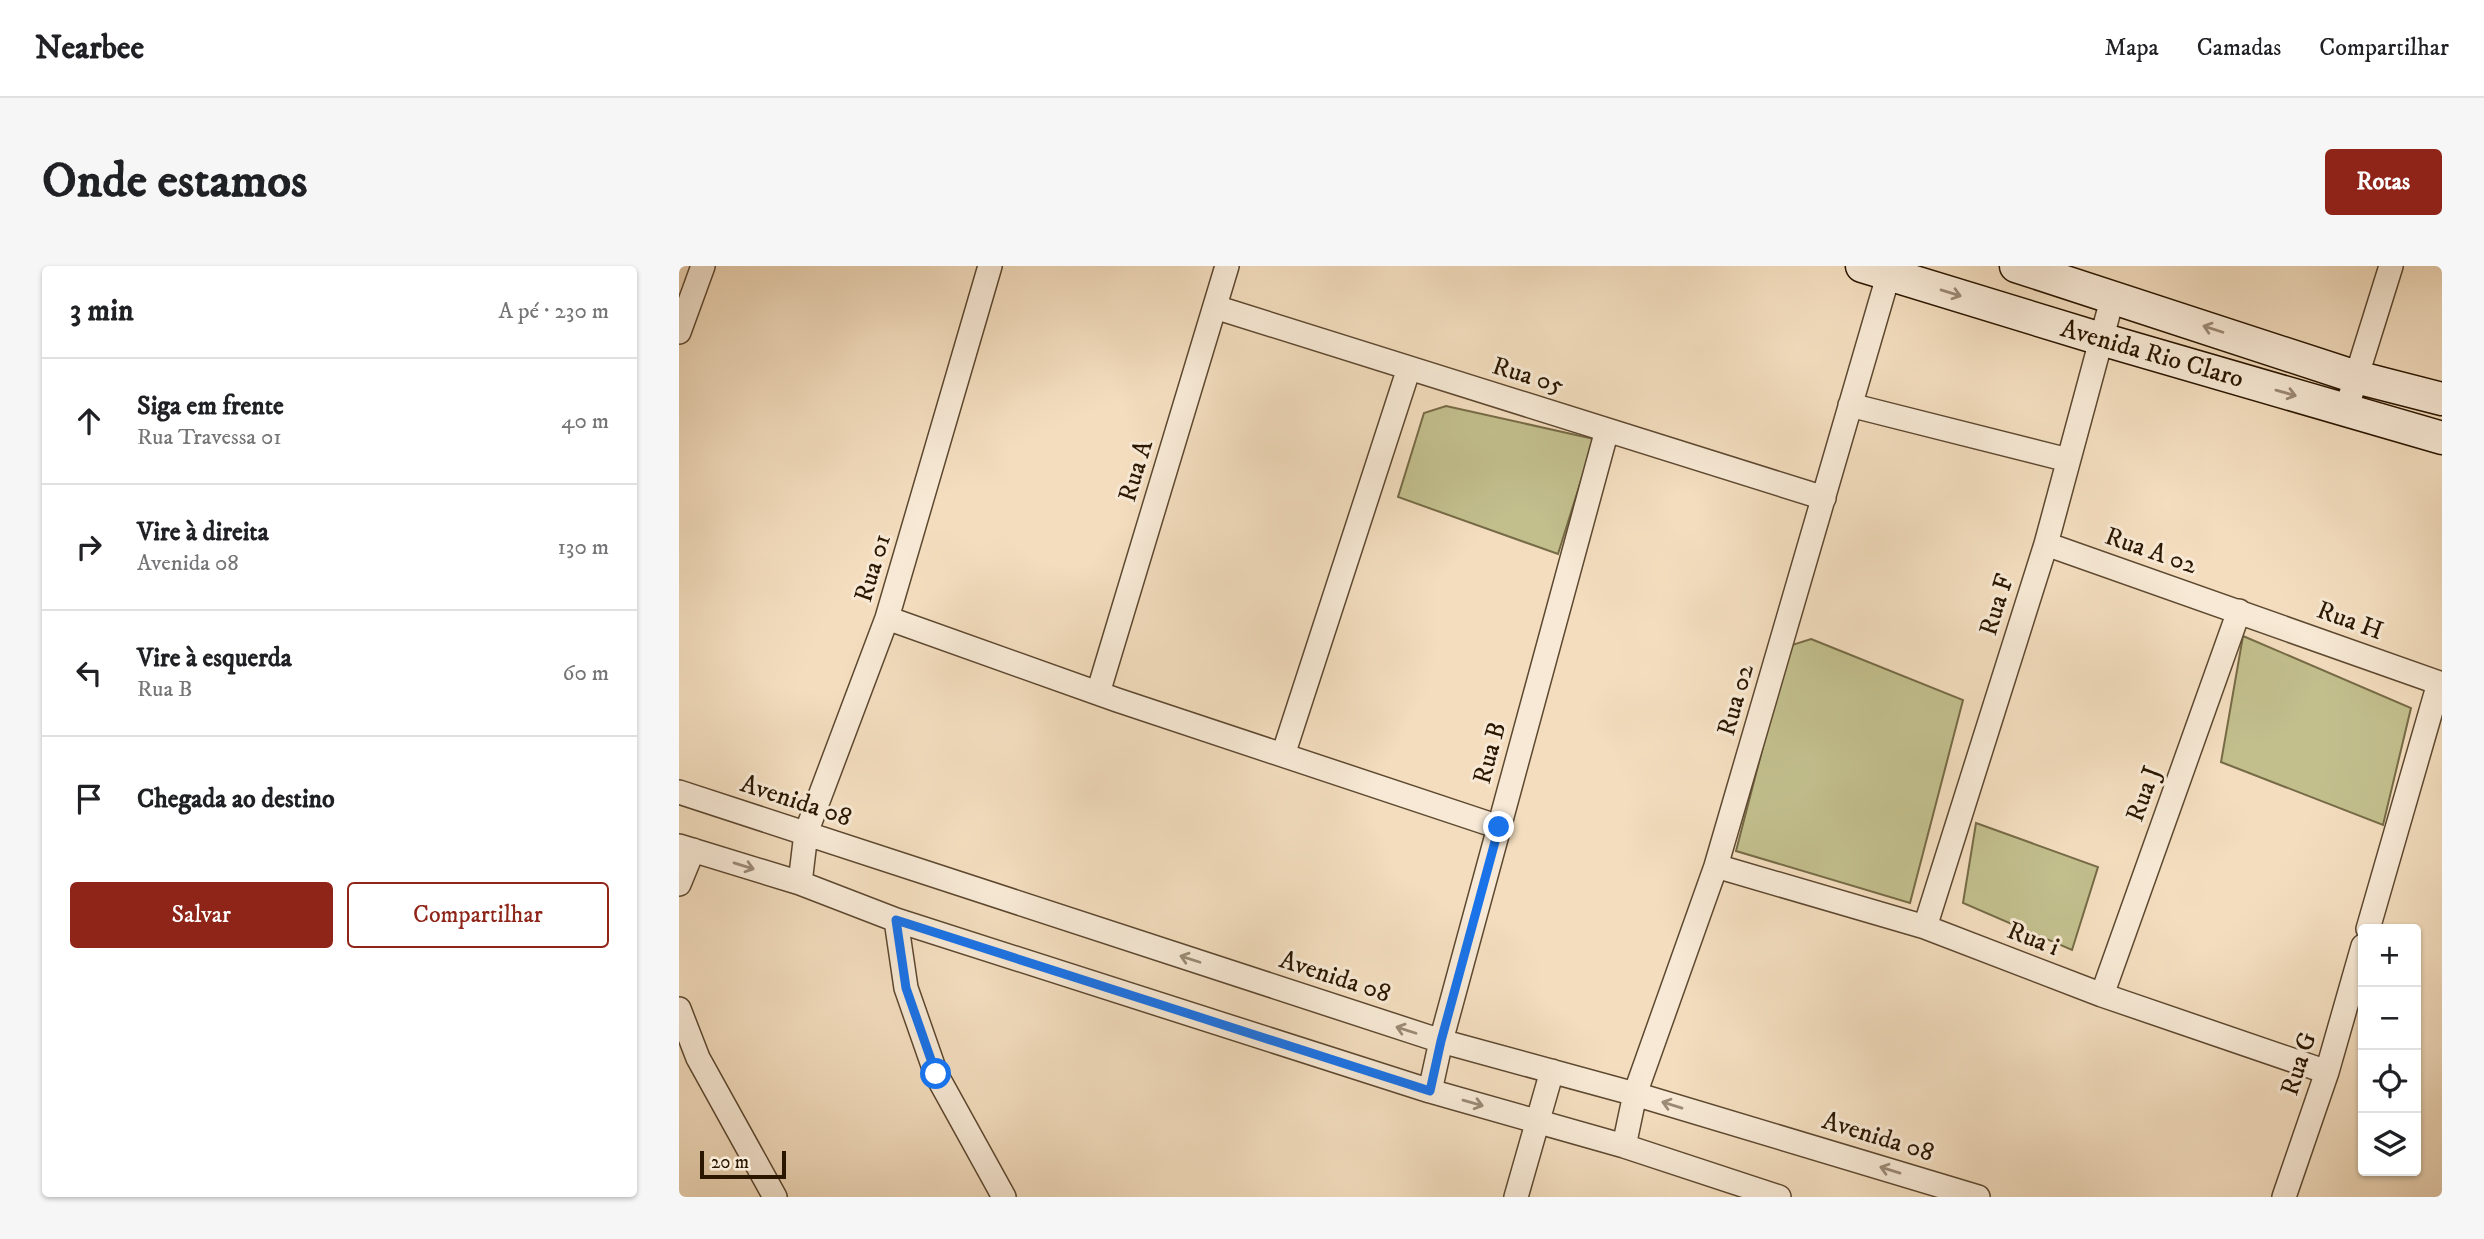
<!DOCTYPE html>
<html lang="pt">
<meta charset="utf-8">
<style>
:root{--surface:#fff;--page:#f6f6f6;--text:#202124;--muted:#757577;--line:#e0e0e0;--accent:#8f2418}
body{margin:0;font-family:"IM FELL DW Pica",serif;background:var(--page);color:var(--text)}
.controls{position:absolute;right:21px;bottom:21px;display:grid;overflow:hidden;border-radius:7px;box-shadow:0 2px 5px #0004}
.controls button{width:63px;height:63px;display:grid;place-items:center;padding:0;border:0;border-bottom:2px solid var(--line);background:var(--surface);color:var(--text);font:35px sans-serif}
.scale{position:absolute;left:21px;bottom:18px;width:86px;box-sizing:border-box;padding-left:7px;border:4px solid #2b1700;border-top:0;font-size:19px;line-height:24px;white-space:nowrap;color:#2b1700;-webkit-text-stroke:5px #f7e9d5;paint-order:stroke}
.stop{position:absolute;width:21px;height:21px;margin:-16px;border:5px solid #1a73e8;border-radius:50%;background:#fff}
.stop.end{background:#1a73e8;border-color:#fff;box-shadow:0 2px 7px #0008}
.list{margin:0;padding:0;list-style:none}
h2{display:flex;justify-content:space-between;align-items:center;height:91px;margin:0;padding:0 28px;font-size:30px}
h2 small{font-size:23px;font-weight:400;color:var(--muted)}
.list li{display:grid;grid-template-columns:46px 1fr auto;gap:21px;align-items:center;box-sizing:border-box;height:126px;padding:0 28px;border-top:2px solid var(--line)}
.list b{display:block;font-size:26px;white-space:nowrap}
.list p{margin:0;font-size:23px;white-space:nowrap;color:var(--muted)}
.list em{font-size:23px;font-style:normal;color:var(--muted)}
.actions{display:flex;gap:14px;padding:21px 28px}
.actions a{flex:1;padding:16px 0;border:2px solid var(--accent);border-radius:7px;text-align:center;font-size:24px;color:var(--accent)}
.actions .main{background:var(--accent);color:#fff}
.icon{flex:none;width:38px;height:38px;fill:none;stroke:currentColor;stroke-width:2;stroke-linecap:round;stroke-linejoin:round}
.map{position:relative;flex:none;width:1763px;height:931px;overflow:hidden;border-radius:7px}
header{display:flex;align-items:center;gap:42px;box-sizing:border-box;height:98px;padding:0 35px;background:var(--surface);border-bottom:2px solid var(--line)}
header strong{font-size:33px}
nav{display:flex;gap:38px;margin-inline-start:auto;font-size:24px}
.intro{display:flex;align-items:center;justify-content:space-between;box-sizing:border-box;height:168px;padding:0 42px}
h1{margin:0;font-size:49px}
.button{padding:18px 32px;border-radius:7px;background:var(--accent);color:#fff;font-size:24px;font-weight:700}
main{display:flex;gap:42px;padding:0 42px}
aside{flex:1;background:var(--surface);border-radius:7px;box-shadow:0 2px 5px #0004}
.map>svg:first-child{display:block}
</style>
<header>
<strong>Nearbee</strong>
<nav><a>Mapa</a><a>Camadas</a><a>Compartilhar</a></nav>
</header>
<div class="intro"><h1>Onde estamos</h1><a class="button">Rotas</a></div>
<main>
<aside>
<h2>3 min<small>A pé · 230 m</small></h2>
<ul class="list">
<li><svg class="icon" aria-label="ahead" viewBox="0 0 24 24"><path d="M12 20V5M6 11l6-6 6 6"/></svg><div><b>Siga em frente</b><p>Rua Travessa 01</p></div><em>40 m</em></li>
<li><svg class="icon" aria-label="right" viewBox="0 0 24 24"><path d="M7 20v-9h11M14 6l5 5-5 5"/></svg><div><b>Vire à direita</b><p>Avenida 08</p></div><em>130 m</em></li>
<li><svg class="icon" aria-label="left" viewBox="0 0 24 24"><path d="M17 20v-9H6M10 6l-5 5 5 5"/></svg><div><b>Vire à esquerda</b><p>Rua B</p></div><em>60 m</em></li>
<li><svg class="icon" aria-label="arrive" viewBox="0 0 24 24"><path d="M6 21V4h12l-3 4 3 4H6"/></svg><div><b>Chegada ao destino</b></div></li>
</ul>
<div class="actions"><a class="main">Salvar</a><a>Compartilhar</a></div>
</aside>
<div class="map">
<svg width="1763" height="931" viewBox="0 0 1763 931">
<rect width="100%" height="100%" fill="#f3ddbe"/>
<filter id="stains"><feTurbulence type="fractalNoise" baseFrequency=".00286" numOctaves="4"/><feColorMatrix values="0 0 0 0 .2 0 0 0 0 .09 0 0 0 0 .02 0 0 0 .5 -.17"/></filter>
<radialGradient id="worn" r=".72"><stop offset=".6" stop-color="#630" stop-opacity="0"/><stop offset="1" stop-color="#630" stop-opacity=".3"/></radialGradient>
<path fill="#c2bf8d" stroke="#766b46" stroke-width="2" d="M767 140 915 173 879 288 719 231 745 147Z
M1564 370 1732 442 1704 559 1542 496Z
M1132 373 1284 434 1231 637 1057 585 1093 446 1113 379Z
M1297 557 1419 601 1393 684 1284 637Z"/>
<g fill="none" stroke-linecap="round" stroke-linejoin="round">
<g stroke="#5d4830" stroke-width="26">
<path id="street" d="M536 41 1145 232
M0 66 24 0
M1171 139 1389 194
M1667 144 1712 0
M1367 278 1763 418
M208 352 438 434 820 561
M419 427 548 0
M604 489 730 102
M0 526 762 775 956 828 1299 931
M0 580 121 617 217 654 751 825 945 880 1100 931
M1037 600 1246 661 1423 729 1648 806
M121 617 127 567 208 352 311 0
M0 618 14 584
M217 654 227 722 257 808 325 931
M1246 661 1367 278 1434 30
M1689 663 1760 417
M1423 729 1560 345
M0 743 19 792 96 931
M751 825 762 775 928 164
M945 880 956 828 1037 600 1212 0
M837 931 873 805
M1605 931 1648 806 1684 680"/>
</g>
<g stroke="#2b1700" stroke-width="35">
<path id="secondary" d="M1183 0 1422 73 1763 172
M1337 0 1677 111 1763 133"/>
</g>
<use href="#street" stroke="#f7e9d5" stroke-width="23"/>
<use href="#secondary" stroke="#f7e9d5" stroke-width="32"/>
</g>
<defs><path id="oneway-shaft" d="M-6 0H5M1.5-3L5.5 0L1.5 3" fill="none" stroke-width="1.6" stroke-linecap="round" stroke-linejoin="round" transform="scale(1.75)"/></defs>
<g stroke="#9b8a75">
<use href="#oneway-shaft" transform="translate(1272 27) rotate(17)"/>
<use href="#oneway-shaft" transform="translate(1534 63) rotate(-162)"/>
<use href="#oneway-shaft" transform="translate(1607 127) rotate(16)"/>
<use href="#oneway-shaft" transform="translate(65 600) rotate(17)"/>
<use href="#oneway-shaft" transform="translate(511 693) rotate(-162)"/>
<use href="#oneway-shaft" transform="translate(727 764) rotate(-162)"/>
<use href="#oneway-shaft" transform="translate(794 837) rotate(16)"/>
<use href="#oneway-shaft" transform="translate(993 839) rotate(-163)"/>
<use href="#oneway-shaft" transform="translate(1211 904) rotate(-163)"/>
</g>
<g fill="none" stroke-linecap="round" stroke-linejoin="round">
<path stroke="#1a73e8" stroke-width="9" d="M257 808 227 722 217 654 751 825 762 775 820 561"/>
</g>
<g text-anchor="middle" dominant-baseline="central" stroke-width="6" stroke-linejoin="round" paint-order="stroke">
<g font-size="26" fill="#2b1700" stroke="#f7e9d5">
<text transform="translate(1473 88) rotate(16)">Avenida Rio Claro</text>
<text transform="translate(849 110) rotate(17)">Rua 05</text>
<text transform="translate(457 205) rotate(-73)">Rua A</text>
<text transform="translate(1472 285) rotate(19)">Rua A 02</text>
<text transform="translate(194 302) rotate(-73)">Rua 01</text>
<text transform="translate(1318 339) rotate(-73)">Rua F</text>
<text transform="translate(1671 355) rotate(20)">Rua H</text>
<text transform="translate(1057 434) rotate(-74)">Rua 02</text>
<text transform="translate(811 487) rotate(-75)">Rua B</text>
<text transform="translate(1465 528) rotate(-70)">Rua J</text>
<text transform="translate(117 535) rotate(18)">Avenida 08</text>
<text transform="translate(1354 673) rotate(21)">Rua i</text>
<text transform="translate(656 711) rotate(18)">Avenida 08</text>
<text transform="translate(1620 798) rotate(-72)">Rua G</text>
<text transform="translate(1199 871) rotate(17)">Avenida 08</text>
</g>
</g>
<rect width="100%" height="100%" filter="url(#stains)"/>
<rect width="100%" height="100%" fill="url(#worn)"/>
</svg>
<div class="controls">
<button>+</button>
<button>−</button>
<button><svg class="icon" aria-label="locate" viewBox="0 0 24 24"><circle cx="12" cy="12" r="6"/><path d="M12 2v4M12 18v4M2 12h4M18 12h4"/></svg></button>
<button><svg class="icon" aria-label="layers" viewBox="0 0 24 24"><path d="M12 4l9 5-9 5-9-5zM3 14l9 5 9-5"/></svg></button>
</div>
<div class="scale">20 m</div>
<div class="stop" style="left:257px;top:808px"></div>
<div class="stop end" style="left:820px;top:561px"></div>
</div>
</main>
